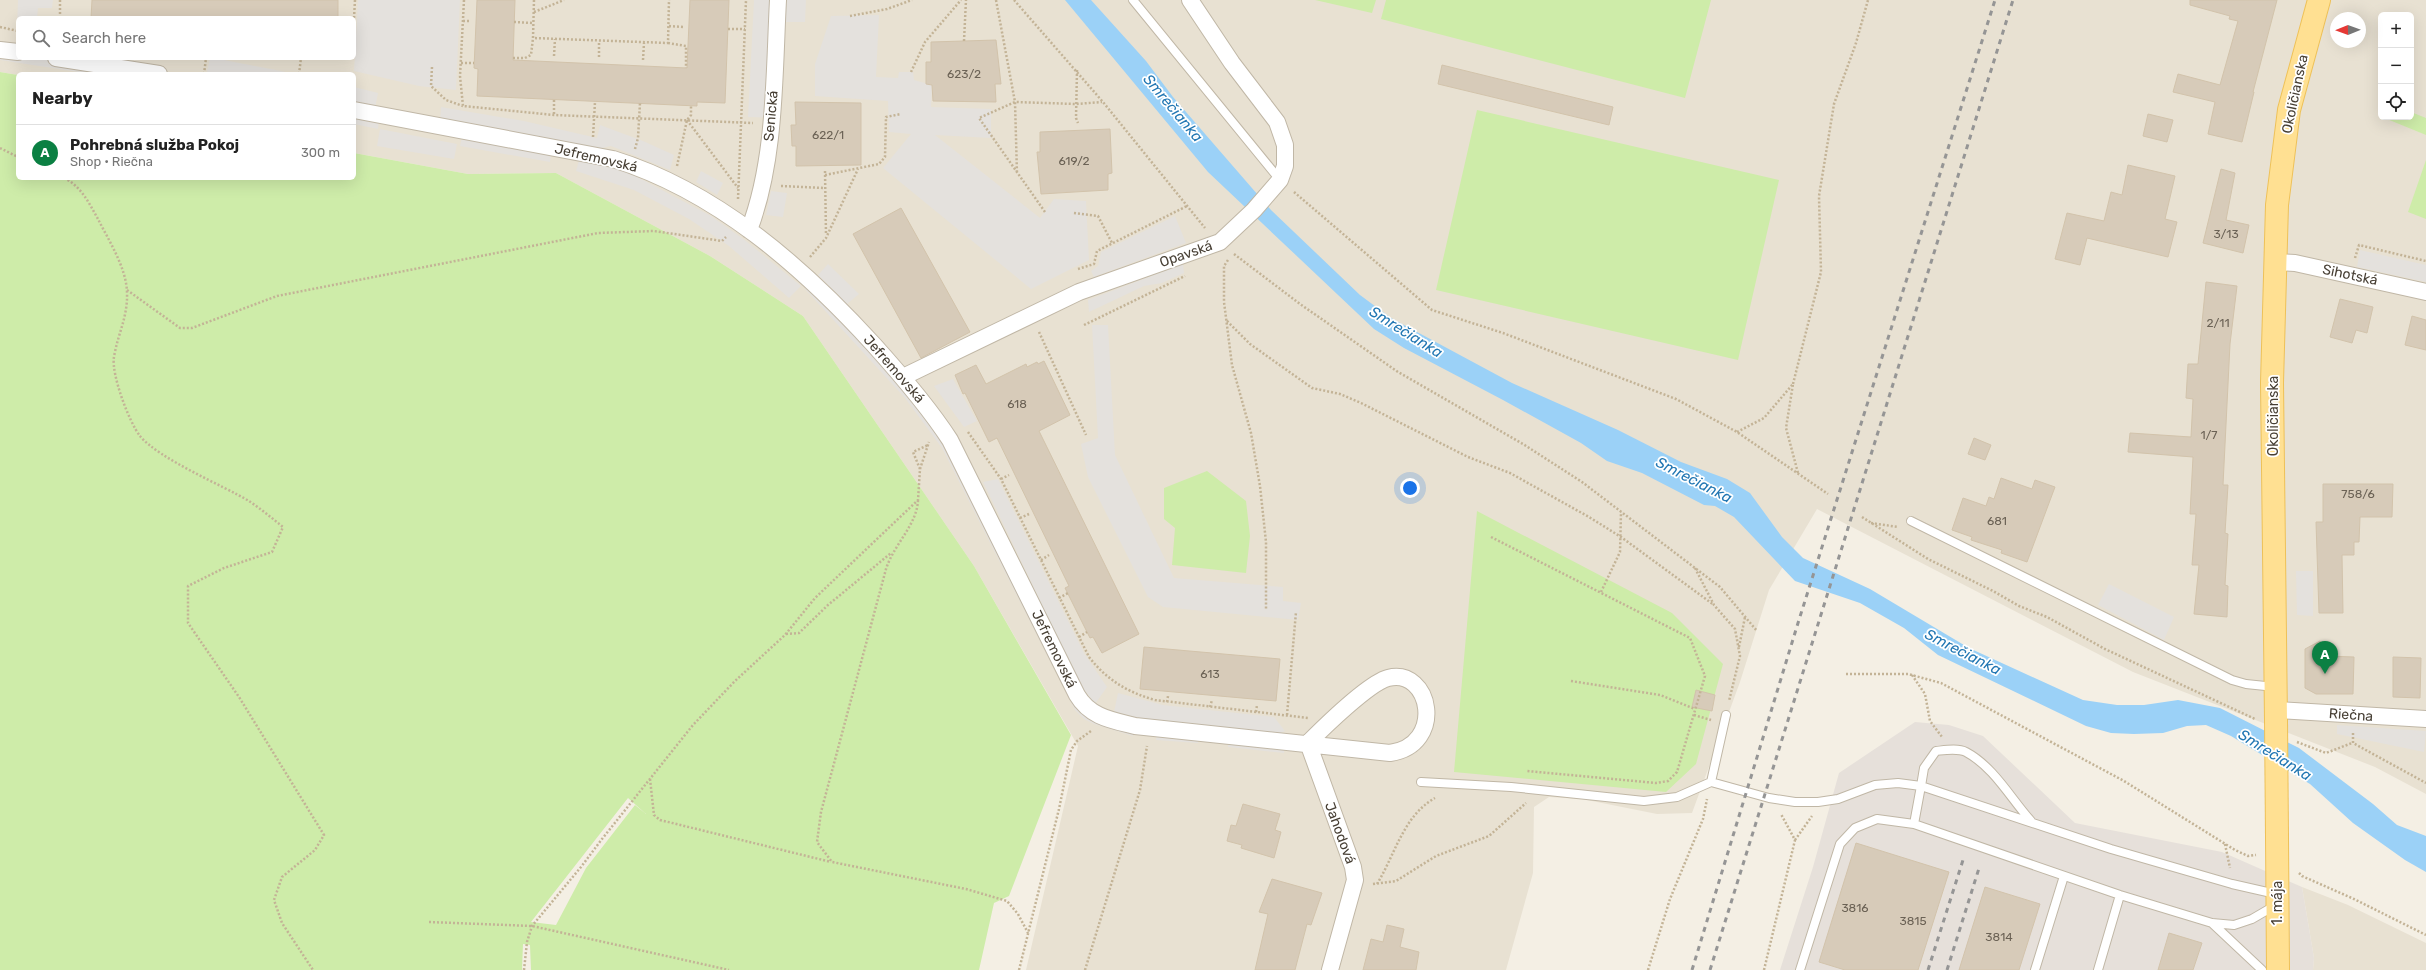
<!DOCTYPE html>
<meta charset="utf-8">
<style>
:root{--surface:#fff;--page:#f2f2f2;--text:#222;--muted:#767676;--line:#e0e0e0;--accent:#0b8043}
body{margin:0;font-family:Rubik,sans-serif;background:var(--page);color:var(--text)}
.controls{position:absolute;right:12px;top:12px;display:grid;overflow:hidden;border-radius:6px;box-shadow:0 4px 16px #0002}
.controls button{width:36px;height:36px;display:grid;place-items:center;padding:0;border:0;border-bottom:1px solid var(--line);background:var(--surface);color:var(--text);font:20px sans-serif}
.compass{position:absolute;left:2330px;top:12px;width:36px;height:36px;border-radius:50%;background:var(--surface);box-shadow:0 4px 16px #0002;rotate:269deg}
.you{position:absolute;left:1410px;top:488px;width:14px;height:14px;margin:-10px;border:3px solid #fff;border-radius:50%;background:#1a73e8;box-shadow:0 0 0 6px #1a73e833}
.badge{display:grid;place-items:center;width:26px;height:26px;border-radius:50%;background:var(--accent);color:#fff;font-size:13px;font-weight:700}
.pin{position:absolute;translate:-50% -33px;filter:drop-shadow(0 1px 2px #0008)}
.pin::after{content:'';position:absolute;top:21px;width:14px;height:12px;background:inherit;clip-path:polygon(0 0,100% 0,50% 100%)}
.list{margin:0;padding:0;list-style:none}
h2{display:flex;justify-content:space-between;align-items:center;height:52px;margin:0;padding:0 16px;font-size:17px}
h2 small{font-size:13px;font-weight:400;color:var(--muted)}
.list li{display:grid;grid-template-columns:26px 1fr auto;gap:12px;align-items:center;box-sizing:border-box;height:56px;padding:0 16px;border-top:1px solid var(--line)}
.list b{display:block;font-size:15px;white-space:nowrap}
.list p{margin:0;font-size:13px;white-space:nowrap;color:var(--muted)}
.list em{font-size:13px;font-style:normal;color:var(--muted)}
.icon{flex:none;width:22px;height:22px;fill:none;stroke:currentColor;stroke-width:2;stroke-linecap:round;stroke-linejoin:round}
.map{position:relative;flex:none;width:2426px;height:970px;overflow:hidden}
.search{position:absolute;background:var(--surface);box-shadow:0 4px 16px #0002;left:16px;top:16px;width:340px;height:44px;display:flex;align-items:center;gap:10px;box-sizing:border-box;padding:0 14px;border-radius:6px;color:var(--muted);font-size:15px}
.panel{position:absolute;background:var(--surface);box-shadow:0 4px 16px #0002;left:16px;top:72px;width:340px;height:108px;border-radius:6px}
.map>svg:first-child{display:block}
</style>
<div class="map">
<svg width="2426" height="970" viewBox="0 0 2426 970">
<rect width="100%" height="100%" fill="#f4efe4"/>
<path fill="#e8e1d2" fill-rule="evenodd" d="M0 0H2426V794L2375 767 2133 672 1817 509 1769 590 1740 682 1692 813 1657 814 1582 799 1549 797 1534 807 1533 873 1506 970H1026L1078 746 974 566 803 316 710 256 556 173 468 174 354 153V74L18 75 0 72ZM2381 15H2411V117H2381ZM18 18H354V58H18ZM2336 18H2360V42H2336Z
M2302 887 2348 905 2426 943V970H2313L2314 958Z"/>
<path fill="#e6e0da" d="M1915 722 1949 725 1983 736 2075 823 2222 852 2302 887 2314 958 2313 970H1780L1813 867 1839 773Z"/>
<path fill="#ceeca9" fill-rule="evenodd" d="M1315 0H1376L1372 13Z
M1386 0H1711L1685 98 1381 19Z
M0 72 18 75V178H354V153L468 174 556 173 710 256 803 316 974 566 1071 735 1009 896 994 903 979 970H531L530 945 523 944 522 970H0ZM628 798 646 814 635 805 586 868 556 925 531 922Z
M1477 110 1779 180 1738 360 1436 290Z
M2411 112 2426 118V135L2382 117H2411Z
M2426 160V219L2408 212Z
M1207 471 1246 501 1250 536 1246 573 1172 565 1175 528 1164 519V488Z
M1477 511 1672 613 1723 664 1696 764 1666 792 1454 772Z"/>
<path fill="#e4e1dd" d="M18 0H53L52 8H38L37 18H18L17 26Z
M358 0H460L456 90 419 86 354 71Z
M754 0H806L805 22H784L779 118 748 117Z
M879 15 876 77 898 78 899 72H913L914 80 932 85 931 107 991 109V138L935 135 1040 218 1054 199 1086 201 1089 260 1031 289 883 168 911 134 889 132 888 101 815 96V64L831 16Z
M0 52 18 58H39L143 74H92L0 60Z
M210 58H214L296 74H219L207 72Z
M354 87 378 93 375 108 354 103Z
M441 107 524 121 597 138 600 125 643 141 674 155 670 170 611 146 592 150 440 122Z
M354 115 379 120 378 129 354 124Z
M380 129 457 144 454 159 377 146Z
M462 137 551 153 550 162 460 146Z
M580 157 626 171 711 216 746 241 801 286 789 298 729 246 689 219 634 190 576 171Z
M701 171 723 183 717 195 696 182Z
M771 191 787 193 783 217 766 215Z
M1175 216 1186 243 1094 277 1091 271 1098 266 1101 252Z
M2360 250 2426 265V282L2357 267Z
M828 264 859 294 847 304 818 275Z
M1183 264 1184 273 1162 283 1144 286 1089 312 1088 300Z
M809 282 936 422 1072 690 1134 728 1133 736 1094 724 1084 719 1075 710 942 448 905 398 805 289Z
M1092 325H1108L1115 455 1174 578 1283 587V601L1301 603 1298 620 1163 607 1148 597 1088 477 1081 444 1098 438Z
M953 379 977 421 964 427 934 386Z
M998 479 1084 653 1107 687 1095 704 1081 686 983 482Z
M2296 571H2313V616L2297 615Z
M2109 584 2174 617 2164 640 2098 605Z
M1118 693 1163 705 1274 717 1285 731 1279 734 1144 719 1114 712Z
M2337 725 2426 731 2424 752 2337 734Z
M1157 732 1198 735V743L1156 740Z
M1229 740 1284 744V753L1228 747Z"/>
<path fill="#9bd1f7" d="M1065 0H1091L1146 61 1173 97 1271 210 1360 295 1391 318 1512 383 1618 430 1681 462 1727 479 1750 493 1782 537 1803 558 1870 589 1969 648 2083 700 2117 705H2144L2178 700 2220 708 2299 748 2373 804 2397 825 2426 836V872L2405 860 2353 823 2310 784 2231 736 2206 725 2187 726 2163 733 2134 734 2111 733 2086 726 1938 655 1904 628 1860 603 1795 581 1734 517 1715 506 1704 505 1642 473 1607 461 1581 443 1503 400 1404 348 1374 329 1208 172Z"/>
<path fill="#d7cbb9" stroke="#d2c3ab" d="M92 0H338V18H91Z
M477 0H515L513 60 687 68 690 0H729L725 103 697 102V106L477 96 478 69 474 68Z
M2190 0H2277L2253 92H2254L2242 142 2208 134 2215 102 2173 92 2178 74 2220 85 2238 21 2229 19 2230 16 2190 5Z
M996 40 1001 84H995L996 102 933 101 932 85 926 84V62H931V42Z
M1442 65 1613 107 1609 125 1438 84Z
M795 102 861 103V165L796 166V146H792L791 125H796Z
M2148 114 2173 120 2167 142 2143 136Z
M1110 129 1112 173 1108 174V190L1041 194 1037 152H1040V132Z
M2128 165 2175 176 2165 219 2177 222 2168 257 2087 238 2080 265 2055 259 2067 213 2104 221 2111 192 2122 195Z
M2221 169 2235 173 2226 220 2249 225 2243 253 2203 243Z
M901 208 970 332 921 358 853 234Z
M2206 282 2237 286 2230 344 2223 485H2228L2225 533 2228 534 2225 585 2228 586 2227 617 2194 614 2199 565H2192L2196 514H2190L2193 457 2128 452 2130 433 2191 437 2193 399 2186 398 2188 364H2198Z
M2340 299 2373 307 2367 333 2356 330 2352 343 2330 337Z
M2412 316 2426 320V350L2405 345Z
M1044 361 1070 415 1039 431 1139 634 1102 653 1093 637 1090 638 1065 588 1069 586 997 438 989 442 965 393 963 394 955 375 976 365 986 384 1026 364 1027 367 1037 362 1038 364Z
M1974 438 1991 445 1985 460 1968 454Z
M2001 478 2032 489 2035 480 2055 487 2027 562 2001 553 2002 550 1971 540 1972 537 1952 530 1963 498 1986 506 1989 497 1994 499Z
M2323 484H2393L2392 517H2360L2359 542H2354V555H2342L2343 613H2319L2316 522H2323Z
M2320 641 2327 656 2354 657 2353 694H2316L2305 688V649Z
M1144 647 1280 659 1276 701 1140 689Z
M2393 657 2421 658 2420 698 2393 697Z
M1696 690 1715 695 1712 711 1692 707Z
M1243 804 1280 814 1275 830 1281 832 1274 858 1241 848 1242 845 1227 841 1231 825 1236 826Z
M1856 843 1949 872 1918 970H1845L1819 962Z
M1272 879 1322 893 1311 925 1307 924 1295 970H1255L1268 914 1259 912Z
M1985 887 2040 904 2019 970H1959Z
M1387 925 1404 929 1400 947 1419 952 1416 970H1363L1371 939 1383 942Z
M2169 933 2202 943 2193 970H2158Z"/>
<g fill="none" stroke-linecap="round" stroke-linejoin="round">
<g stroke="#c0b7a6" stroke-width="10">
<path id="lane" d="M1133 0 1280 180
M1911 521 2232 680 2246 684 2275 687
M1421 782 1511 787 1644 801 1677 797 1711 782 1769 798 1795 802H1818L1838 799 1875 785 1898 783 1921 786 1914 824
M1711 782 1726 715
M2031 821C2011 799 1994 767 1966 752 1958 748 1946 750 1936 751L1924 768 1921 786 2111 849 2232 884 2276 894
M2212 923 2234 925 2252 919 2276 905
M1800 970 1840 844 1855 828 1877 819 1914 824 2120 895 2212 923 2262 970
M2035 970 2064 876
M2098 970 2120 895"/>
</g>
<g stroke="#c0b7a6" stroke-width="18">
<path id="street" d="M0 50 18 52
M56 58 159 74
M354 110 613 159C716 191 802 266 874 345 901 375 928 406 950 440L1077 695C1090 717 1111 720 1135 726L1390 753C1446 745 1431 667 1388 678 1369 683 1323 728 1308 743
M749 230C776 160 774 74 778 0
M2274 262 2295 263 2426 292
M903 377 1079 292 1220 242 1254 210 1280 180 1285 166V145L1277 122 1232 63 1190 0
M2276 710 2426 719
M1308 743 1353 867 1355 880 1330 970"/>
</g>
<g stroke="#eec158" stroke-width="24">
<path id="primary" d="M2276 720 2272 383 2277 205 2289 110 2319 0
M2277 837 2278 970"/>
</g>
<path stroke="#c3b396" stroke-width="2.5" stroke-dasharray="2 2" stroke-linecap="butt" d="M464 0 460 76 463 106 554 115 753 123
M534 0 533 38 668 43 669 0
M996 0 1015 102 1017 174
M1014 0 1103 102 1205 228
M534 12 564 0
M850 16 887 9 912 0
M60 18V0
M354 18 355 0
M463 21H470
M514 22 533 23
M669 26 683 27
M0 27 18 31
M728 29H745
M964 41 966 0
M668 43 686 46V68
M554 56 555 39
M599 57V41
M513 58H525L531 55 533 38
M643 60 644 43
M461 63H474
M432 67 431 86 446 100 463 106
M1077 70 1076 118 1078 123
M911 72 925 42 961 0
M204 74 206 58
M299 74 301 58
M554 100V115
M687 120 738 188
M593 137 595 102
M0 148 18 157
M635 149 638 138 640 103
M677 166 687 120 691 115V105
M825 171 826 235
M825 175 879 164 885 157 886 117 901 114
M64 178C81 186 89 203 98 219 109 241 126 267 127 292 128 317 118 333 114 357 111 374 129 422 140 436 159 459 222 485 249 501 261 509 272 518 283 527L272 552 224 568 188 586V623L239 697 324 835 315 850 282 877 274 900 282 923 313 970
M781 186 824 188
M1294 192 1432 310 1503 333 1676 399 1737 432 1828 494
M738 199 746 0
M1045 212 979 118 1015 102 1076 104 1102 102
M1074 213 1098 216 1112 243
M1234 254 1300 304 1398 372 1523 444 1582 482 1720 587 1757 631
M810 257 826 238 858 169
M2355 258 2359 245 2426 261
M1228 260 1224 266V302L1232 365 1251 433 1260 486 1266 542V610
M1078 269 1094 264 1097 251 1187 206
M127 290 180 328H192L277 296 598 233 654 231 722 241 726 237
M1227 321 1250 344 1312 388 1340 394 1361 403 1468 457 1510 473 1589 517 1621 537 1714 605
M1084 325 1185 276
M1039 332 1086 435
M1793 384 1821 272 1819 196 1834 104 1856 43 1868 0
M968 432 1001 479 1089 657C1107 680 1127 692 1155 700L1308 718
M1737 432 1764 418 1793 384 1786 428 1798 473
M920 469 913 452 928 445
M1001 479 1009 475
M918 500C917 525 894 544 886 569L821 812 817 842 832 862 966 889 1007 901 1018 914 1028 933
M1862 517 1928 559 1993 591 2019 606 2047 617 2105 649 2255 719
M1020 518 1029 514
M1871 523 1898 527
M1491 537 1690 638 1705 676 1677 772 1668 781 1656 783 1527 771
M1041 560 1049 555
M1695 568 1714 605 1735 629 1740 656 1729 701
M1601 592 1620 552 1621 512
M1059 598 1068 593
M786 634 799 633 828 605 891 553
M1079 637 1087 632
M1739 647 1745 617
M1846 674H1908L1941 683 2124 781 2235 850 2248 856 2256 855
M1912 675 1925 694 1930 721 1942 737
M1571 681 1660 695 1695 709
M1167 702 1168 696
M1210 707 1212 700
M1256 712 1257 705
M1287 715 1296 612
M1694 715 1711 720
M2353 733V743L2426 783
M2297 742 2326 753 2352 743
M650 779 654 815 660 820 831 862
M1795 840 1812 816
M2225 844 2230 868
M2299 873 2302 876 2354 899 2426 935
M1373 884 1396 881 1436 856 1489 836 1526 803
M1377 884C1395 855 1403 816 1435 798
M429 922 532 926 729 970
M524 970 527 942 532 926 581 867 602 839 693 725 735 681 785 635 815 598 918 500 920 469 929 442
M1019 970 1059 809 1071 750 1077 741 1091 731
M1085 970 1140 790 1147 746
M1648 970 1670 899 1703 819 1707 799
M1764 970 1795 840 1781 814"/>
<use href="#lane" stroke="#fff" stroke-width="8"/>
<use href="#street" stroke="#fff" stroke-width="16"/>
<use href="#primary" stroke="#ffe092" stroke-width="22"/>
<path stroke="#959595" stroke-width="3" stroke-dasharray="5 5" stroke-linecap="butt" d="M1692 970 1798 623 1995 0
M1710 970 2013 0
M1928 970 1963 860
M1947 970 1980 865"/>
<g stroke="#eec158" stroke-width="24" stroke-linecap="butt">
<path id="primary-bridge" d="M2276 720 2277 837"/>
</g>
<use href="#primary-bridge" stroke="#ffe092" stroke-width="22"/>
</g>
<g text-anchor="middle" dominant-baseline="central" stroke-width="3.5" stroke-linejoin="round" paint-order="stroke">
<g font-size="12" fill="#6b6255">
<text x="964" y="74">623/2</text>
<text x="828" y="135">622/1</text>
<text x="1074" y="161">619/2</text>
<text x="2226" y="234">3/13</text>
<text x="2218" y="323">2/11</text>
<text x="1017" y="404">618</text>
<text x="2209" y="435">1/7</text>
<text x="2358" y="494">758/6</text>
<text x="1997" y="521">681</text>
<text x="1210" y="674">613</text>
<text x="1855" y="908">3816</text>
<text x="1913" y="921">3815</text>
<text x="1999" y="937">3814</text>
</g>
<g font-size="14" fill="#473f34" stroke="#fff">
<text transform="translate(2295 94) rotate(-78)">Okoličianska</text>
<text transform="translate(771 116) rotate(-85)">Senická</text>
<text transform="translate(596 158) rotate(13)">Jefremovská</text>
<text transform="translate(1186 254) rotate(-19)">Opavská</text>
<text transform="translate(2350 275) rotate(12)">Sihotská</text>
<text transform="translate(894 369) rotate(49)">Jefremovská</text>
<text transform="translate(2273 416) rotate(-90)">Okoličianska</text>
<text transform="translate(1054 649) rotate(64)">Jefremovská</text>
<text transform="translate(2351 715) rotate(4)">Riečna</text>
<text transform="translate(1340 833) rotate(70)">Jahodová</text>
<text transform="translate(2277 903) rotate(-90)">1. mája</text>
</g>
<g font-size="15" font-style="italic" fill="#2277b3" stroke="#fff">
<text transform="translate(1173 108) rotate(50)">Smrečianka</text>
<text transform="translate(1406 332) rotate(32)">Smrečianka</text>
<text transform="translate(1694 480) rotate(27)">Smrečianka</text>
<text transform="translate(1963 652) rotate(27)">Smrečianka</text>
<text transform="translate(2275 755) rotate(32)">Smrečianka</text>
</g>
</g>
</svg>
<div class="controls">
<button>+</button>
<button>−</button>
<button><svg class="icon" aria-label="locate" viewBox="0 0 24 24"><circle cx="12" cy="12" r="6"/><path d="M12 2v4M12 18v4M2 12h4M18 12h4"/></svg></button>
</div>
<svg class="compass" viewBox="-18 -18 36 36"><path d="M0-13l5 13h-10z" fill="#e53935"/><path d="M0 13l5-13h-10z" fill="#767676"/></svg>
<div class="you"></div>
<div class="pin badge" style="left:2325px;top:674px">A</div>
<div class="search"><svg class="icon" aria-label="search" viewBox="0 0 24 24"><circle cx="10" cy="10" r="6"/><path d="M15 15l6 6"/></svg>Search here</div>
<section class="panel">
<h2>Nearby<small></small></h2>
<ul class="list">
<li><span class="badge">A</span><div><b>Pohrebná služba Pokoj</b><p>Shop · Riečna</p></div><em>300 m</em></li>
</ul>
</section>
</div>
